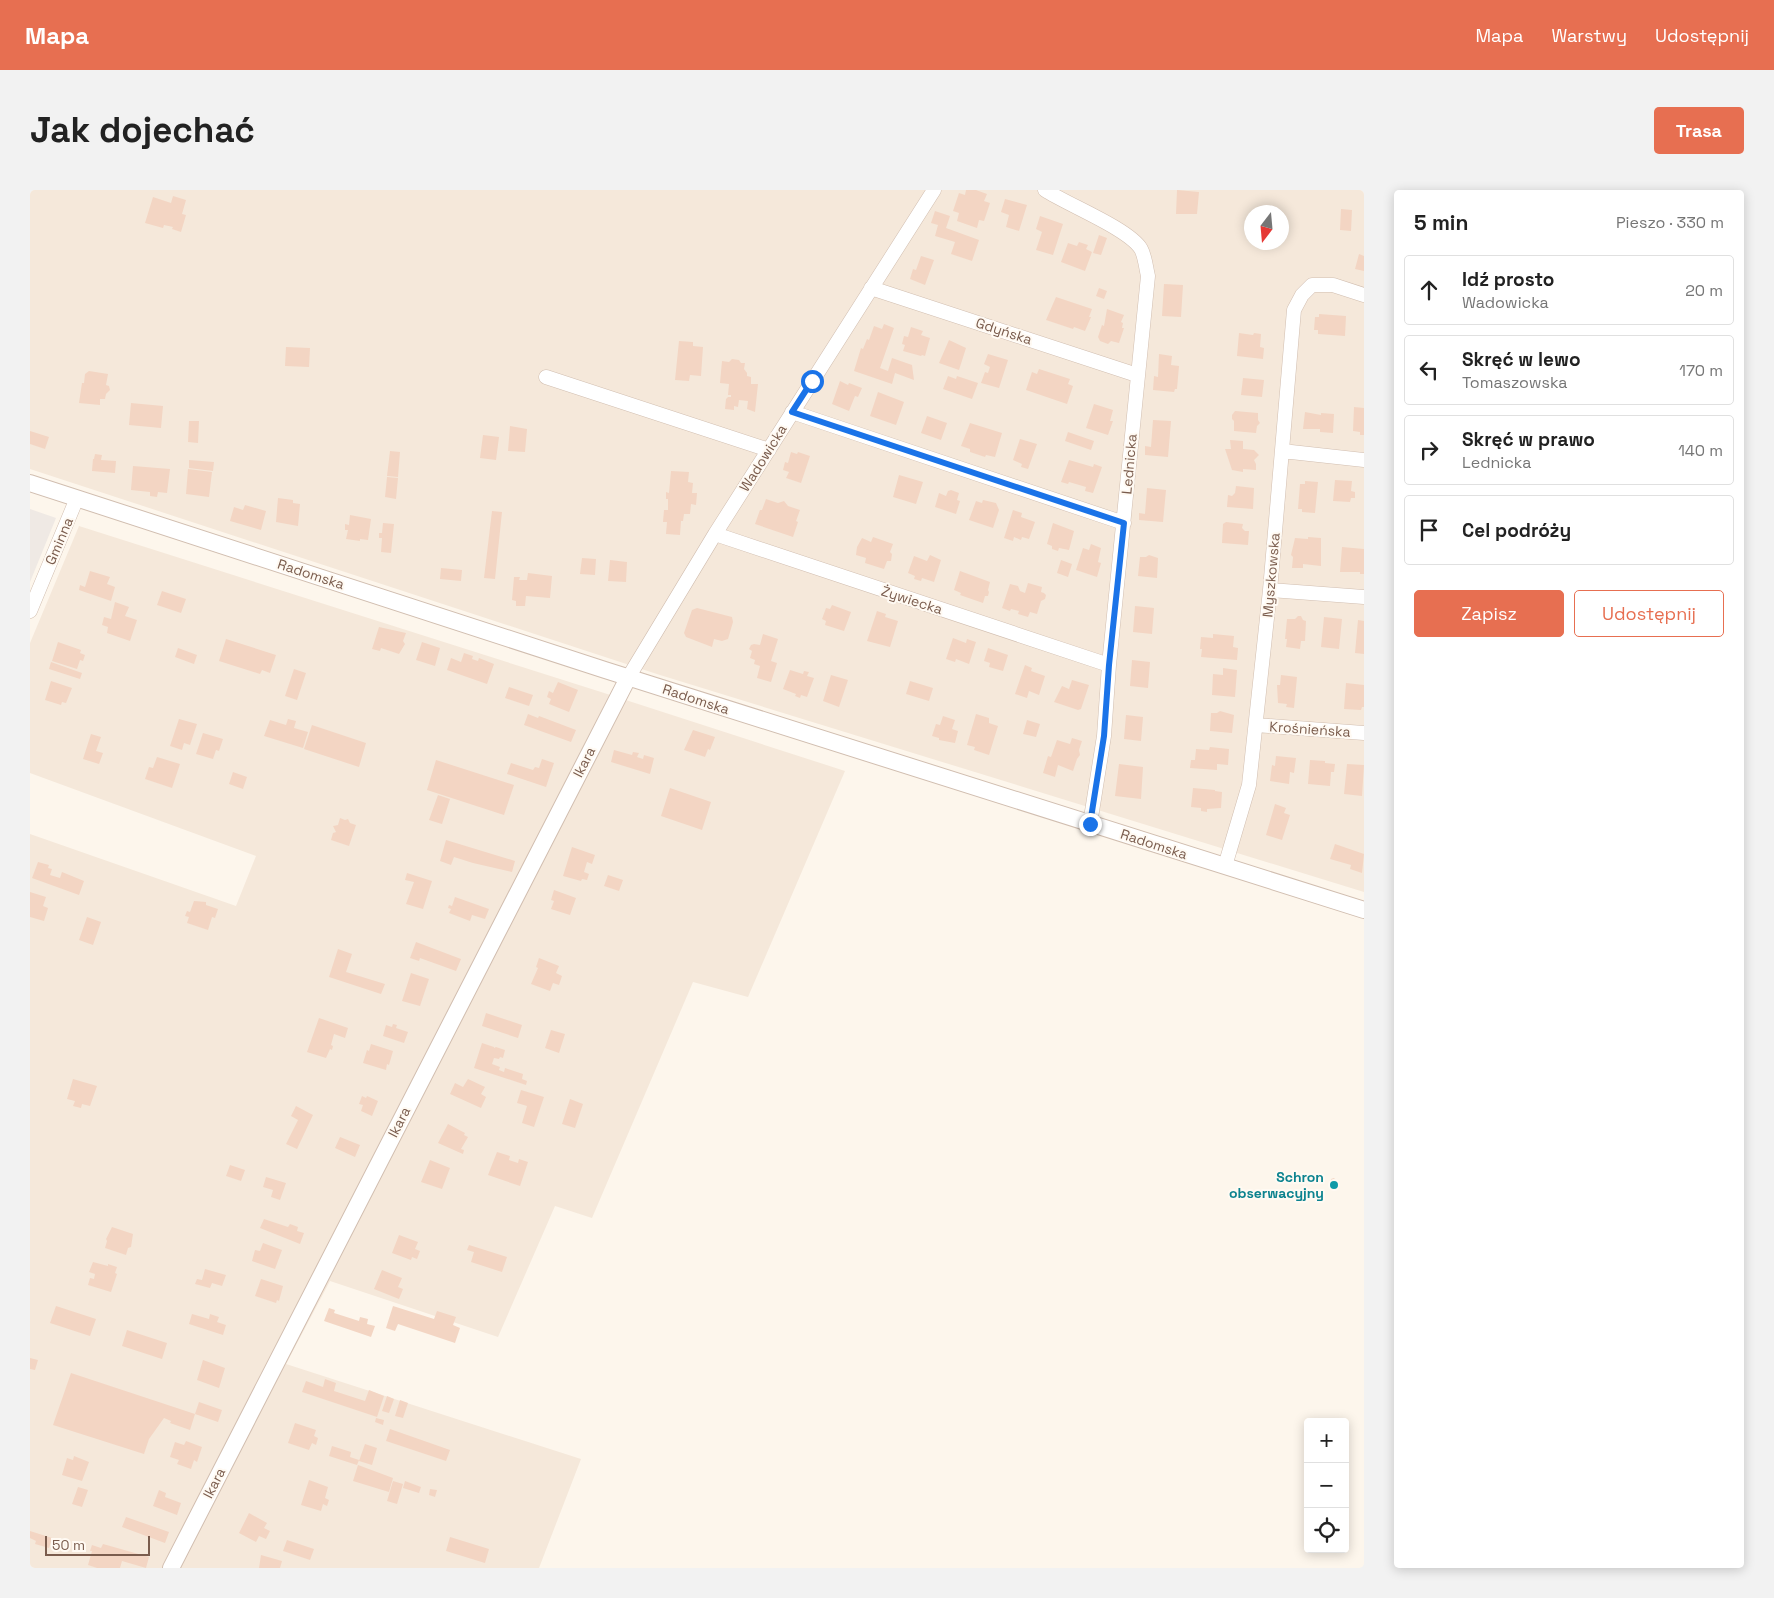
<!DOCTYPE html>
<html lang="pl">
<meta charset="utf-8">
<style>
:root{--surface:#fff;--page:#f2f2f2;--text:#222;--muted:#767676;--line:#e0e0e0;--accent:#e76f51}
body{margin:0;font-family:"Space Grotesk",sans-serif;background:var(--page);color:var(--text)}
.controls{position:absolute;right:15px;bottom:15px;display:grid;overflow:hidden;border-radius:5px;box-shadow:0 2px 12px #0003}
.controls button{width:45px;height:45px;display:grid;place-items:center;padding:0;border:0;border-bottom:1px solid var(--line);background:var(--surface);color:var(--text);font:25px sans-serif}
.compass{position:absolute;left:1214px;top:15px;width:45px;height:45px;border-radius:50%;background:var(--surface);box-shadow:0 2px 12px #0003;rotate:196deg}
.scale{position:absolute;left:15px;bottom:12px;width:105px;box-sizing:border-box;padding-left:5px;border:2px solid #7a5c4d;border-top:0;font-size:14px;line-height:18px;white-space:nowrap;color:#7a5c4d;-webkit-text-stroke:4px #fffaf3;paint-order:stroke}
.stop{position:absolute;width:15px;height:15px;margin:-11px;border:4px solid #1a73e8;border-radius:50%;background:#fff}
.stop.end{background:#1a73e8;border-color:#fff;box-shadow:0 1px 5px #0008}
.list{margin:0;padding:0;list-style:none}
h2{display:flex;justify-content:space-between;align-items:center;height:65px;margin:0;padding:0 20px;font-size:21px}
h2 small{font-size:16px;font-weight:400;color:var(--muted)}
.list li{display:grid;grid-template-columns:32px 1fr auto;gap:15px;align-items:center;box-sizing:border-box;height:70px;margin:0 10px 10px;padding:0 10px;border:1px solid var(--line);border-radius:5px}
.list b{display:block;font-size:19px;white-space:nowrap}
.list p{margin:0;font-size:16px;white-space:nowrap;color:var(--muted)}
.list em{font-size:16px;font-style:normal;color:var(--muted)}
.actions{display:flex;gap:10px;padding:15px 20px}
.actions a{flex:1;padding:11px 0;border:1px solid var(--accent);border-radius:5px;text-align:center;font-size:18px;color:var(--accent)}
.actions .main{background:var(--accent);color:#fff}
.icon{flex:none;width:28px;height:28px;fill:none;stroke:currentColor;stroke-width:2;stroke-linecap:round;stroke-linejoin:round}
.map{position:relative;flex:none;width:1334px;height:1378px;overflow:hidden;border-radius:5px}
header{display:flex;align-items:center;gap:30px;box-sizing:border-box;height:70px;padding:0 25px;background:var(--accent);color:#fff}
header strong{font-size:24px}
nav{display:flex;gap:28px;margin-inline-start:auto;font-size:18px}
.intro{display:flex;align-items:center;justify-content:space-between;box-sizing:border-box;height:120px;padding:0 30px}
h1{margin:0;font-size:35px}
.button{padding:12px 22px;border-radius:5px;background:var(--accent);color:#fff;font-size:18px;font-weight:700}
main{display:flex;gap:30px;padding:0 30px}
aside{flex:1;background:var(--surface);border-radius:5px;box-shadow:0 2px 12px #0003}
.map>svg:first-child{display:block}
</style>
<header>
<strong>Mapa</strong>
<nav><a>Mapa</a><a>Warstwy</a><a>Udostępnij</a></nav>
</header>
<div class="intro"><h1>Jak dojechać</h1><a class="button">Trasa</a></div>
<main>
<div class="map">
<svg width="1334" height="1378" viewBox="0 0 1334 1378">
<rect width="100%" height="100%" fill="#fdf6ec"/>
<path fill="#f5e8da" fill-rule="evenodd" d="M0 0H1334V702L630 485 0 279ZM1222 22H1252V52H1222Z
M49 336 571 502 815 581 718 807 663 792 562 1028 525 1016 468 1147 300 1091 256 1174 551 1269 509 1378H0V644L206 716 226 666 0 583V453Z"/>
<path fill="#efe9e4" d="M0 319 26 328 0 392Z"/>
<path fill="#f3d5c3" d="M936 0H946L957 4 954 11 960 13 954 31 949 30 947 38 927 31 929 23 923 21 929 3 935 5Z
M1147 0 1169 2 1167 24H1146Z
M143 6 156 10 152 24 156 25 151 42 142 39 143 37 134 35 133 38 115 33 123 7 141 13Z
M975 9 997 15 989 41 976 37 979 25 971 22Z
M1311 19 1322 20 1321 41 1310 40Z
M905 21 920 26 916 38 949 50 942 71 921 64 925 52 905 46 908 35 901 33Z
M1010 26 1033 34 1023 65 1006 60 1012 42 1006 39Z
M1069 45 1077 48 1071 65 1063 63Z
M1049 52 1058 55 1056 59 1062 62 1055 81 1031 72 1038 53 1047 56Z
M1329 64 1334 66V81L1325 79Z
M891 66 904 70 895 95 880 89 883 79 886 80Z
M1134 94 1153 95 1151 127 1132 126Z
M1069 98 1077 101 1074 109 1066 106Z
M1026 107 1062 119 1059 127H1061L1055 141 1044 137 1043 139 1016 130Z
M1077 119 1094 125 1091 132 1093 133 1092 138H1094L1089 153 1081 151 1078 154 1070 151 1068 147 1072 135 1074 136Z
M1289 124 1316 126 1315 146 1288 144V140H1284L1285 127H1289Z
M854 134 864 138 850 178 858 181 862 168 882 175 884 190 865 183 862 194 824 181 831 158 833 159 837 149 839 150 844 136 852 139Z
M881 137 893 141 891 145 900 148 895 166 892 165 891 166 873 161 875 155 872 154 874 146 878 147Z
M1209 143 1223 145 1224 143 1231 144 1230 157 1234 158 1233 169 1207 166Z
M919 150 936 158 929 180 909 173Z
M649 151 663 152V156L673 157 671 186 660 185 659 191 645 190Z
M256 157 280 158 279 177 255 176Z
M958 164 978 170 969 198 951 193 955 182 958 183 960 177 954 174Z
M1129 164 1142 166 1141 175 1149 176 1147 199H1145L1144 202 1123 200 1124 186 1128 187Z
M702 169 709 170 711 173H715L714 179 717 183V186L721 187V194H728L725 222 717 219 718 211 709 210 708 217 704 216V220L695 219 696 209 698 207H701V205H698L699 194 690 193 692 171 699 172Z
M1009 179 1040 189 1038 194 1043 196 1037 214 996 200 1002 182 1007 184Z
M59 181 78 184 76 195 79 196 80 200 76 204 75 209H70V215L49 213 52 193H54L55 184Z
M918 186 926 189 927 186 948 193 942 209 913 199Z
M1213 188 1234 190 1232 207 1211 205Z
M810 191 818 195 819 193 832 198 828 207 825 206 819 221 802 214Z
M848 202 874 212 866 235 840 226Z
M101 213 133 216 131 238 99 235Z
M1064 214 1083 220 1080 231H1083L1078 245 1056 238Z
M1324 217 1334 218V245H1330V242L1323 241Z
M1205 221 1228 223V230L1230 233 1227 236 1226 243 1204 241V231L1202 229V225Z
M1275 222 1291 225V223L1304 224 1303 243 1290 242V239H1273Z
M897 226 917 233 911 250 891 243Z
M1123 230 1141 231 1138 267 1115 265V256L1121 257Z
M159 231H169L168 253 158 252Z
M940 233 972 243 965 267 956 265 955 267 940 262V259L931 256Z
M480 236 497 239 495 262 478 261Z
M0 241 19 247 15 259 0 254Z
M1038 242 1064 251 1061 260 1035 251Z
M453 245 469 247 466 270 450 268Z
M990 249 1007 254 998 279 991 277 992 274 983 270Z
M1200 250 1213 251V259L1224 260 1229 265 1224 270 1226 274V280L1213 279V282L1202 280 1195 259H1201Z
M360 261 370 262 368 287 357 286Z
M761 262 767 264 768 262 780 266 771 293 756 288 759 282 753 280 755 272 758 273Z
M65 264 72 265 71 270 86 271 85 283 62 281 63 269H64Z
M159 270 184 272 183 281 159 278Z
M1039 270 1063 277 1064 274 1072 277 1063 303 1055 301 1056 297 1039 292 1038 294 1031 292Z
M103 276 140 279 137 303 128 302 127 307 120 306V302L101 300Z
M158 279 182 282 179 307 156 304Z
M641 281 659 282 658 292 663 293 662 303H667L666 315 661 314 660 324H654L653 331H651L650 345 636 344 637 332H633L634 320H638V309H636V302L639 303Z
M869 285 893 292 886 314 863 307Z
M357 287 368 288 366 309 355 307Z
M1305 290 1322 291 1321 301 1325 302V308H1321L1320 312 1303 311Z
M1275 291 1288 292 1285 323 1272 322V319H1268L1270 294H1275Z
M1206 296 1224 298 1223 319 1197 317 1198 305 1202 306 1205 303Z
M1117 298 1136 300 1133 332 1109 330V323L1115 324Z
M921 300 929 303 927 310 930 311 926 324 905 317 909 303 916 306 918 301Z
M248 308 263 310V313L270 314 268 336 246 332Z
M736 309 748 313 754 311 758 316 770 320 766 331 768 332 763 347 725 334 730 320H732Z
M953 310 966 313 969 320 963 338 939 330 946 311 952 313Z
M215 315 236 321 231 340 200 331 204 317 213 320Z
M983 320 992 323 991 327 1005 332 999 349 992 347 991 350 984 347 983 351 974 348Z
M462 321 472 322 465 389 454 388Z
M320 325 341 329 338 350 330 349V351L316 349 318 340H315V334L319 335Z
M1196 332 1213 334 1212 338 1215 341H1219L1218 355 1192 353 1193 334Z
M353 333 364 334 361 363 351 362 352 348H349V343H352Z
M1023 333 1044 341 1039 360 1029 358 1028 361 1022 359V356L1017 354Z
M843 347 863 354 860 362 862 364 861 371H857L854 379 835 373 836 368 826 365 827 357 832 348 841 352Z
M1278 347 1291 348V376L1273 374V378H1262L1263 367 1261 365 1265 348 1278 349Z
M1061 354 1071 358 1068 372 1071 373 1067 387 1046 380 1053 358 1059 360Z
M1312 357 1334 359V384H1330V382H1310Z
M900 365 911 370 904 392 892 388 891 391 884 389 885 386 878 383 884 366 897 371Z
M1119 365 1128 368 1127 388 1108 386 1110 367H1116Z
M552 368 566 369 565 385 550 384Z
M580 370 597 372 596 392 578 391Z
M1031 370 1042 374 1038 387 1027 383Z
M411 378 432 380 431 391 410 389Z
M60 381 80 387 77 394 85 397 81 411 49 400 50 395 55 397Z
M930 381 960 392 958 400 959 402 958 406H955L953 413 930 405 931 403 924 400Z
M498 383 522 386 520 408 496 406 495 416H486V411L482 410 484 387H490L489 390H497Z
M998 393 1012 397 1011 402 1014 403 1016 405 1015 409 1011 411 1007 424 1000 422 998 427 988 424 989 421 981 419 980 421 972 418 980 394 988 396 990 401 995 403Z
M132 401 156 409 151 423 127 415Z
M85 412 99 417 95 426 107 430 100 451 77 443 78 437 72 435 74 427 81 429Z
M802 415 821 422 814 441 795 435 796 431 792 429 796 418 800 419Z
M1105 416 1124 418 1122 444 1103 442Z
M667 418 702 427 703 432 698 449 692 451 684 449 682 457 656 447 654 443 662 420Z
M847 421 856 424 855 427 868 431 860 457 837 451Z
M1268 426H1271L1273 430 1276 431 1275 451H1271L1270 459 1256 457 1257 449H1255L1257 429H1265Z
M1294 427 1312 429 1309 459 1291 457Z
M1328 430 1334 431V464L1325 463Z
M349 437 376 443 373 451 375 454 369 464 351 458 350 461 342 459Z
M733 444 748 449 741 471 747 473 741 492 727 488 730 476 724 474 725 470 720 468 722 461 719 459 721 455 724 454 730 455Z
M1183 444 1204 446 1203 457 1208 458 1207 470 1171 467 1172 459H1170L1171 447 1183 448Z
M923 448 936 453 937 449 946 452 939 474 926 469 925 472 916 469Z
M196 449 246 465 240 483 232 480 230 484 189 471Z
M28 452 51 460 50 463 55 465 53 471 50 470 47 479 22 471Z
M392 452 410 458 405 476 386 470Z
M148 458 167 465 164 474 145 467Z
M958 458 978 465 973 481 959 477 960 473 954 471Z
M434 463 443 466 442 469 448 471 449 468 464 474 457 494 417 480 421 468 431 472Z
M1102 470 1120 472 1118 498 1100 496Z
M21 472 52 483 50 489 19 479Z
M995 475 1002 478 1001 481 1015 486 1009 505 999 501 997 508 985 504Z
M1193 478 1207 480 1205 507 1182 505 1183 484 1193 485Z
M264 479 276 483 267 510 255 506Z
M760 480 773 484 774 481 779 482 777 486 784 488 777 507 771 505 770 508 765 506 766 504 753 499Z
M801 485 818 490 809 517 793 511Z
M1251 485 1267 487 1264 518 1256 517 1257 514 1248 513 1247 495H1250Z
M1042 490 1059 495 1051 519 1048 520 1024 512 1032 496 1039 499Z
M21 491 42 498 36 513 32 512 31 515 15 510Z
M880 491 903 498 899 511 876 504Z
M528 492 548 500 539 522 519 514 521 509 517 507 519 501 523 503Z
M1316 493 1334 495V517H1332L1331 520 1314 519Z
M479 497 503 505 499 516 475 508Z
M1190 521 1204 525 1202 543 1180 541 1181 523H1187Z
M498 524 508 528 509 526 546 540 541 552 494 535Z
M946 524 959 528V533L968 536 959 565 944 560 945 557 937 555Z
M1096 525 1113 527 1111 551 1094 549Z
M913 526 925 530 922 539 928 541 925 553 909 550V548L902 546 906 534 910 535Z
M149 529 167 534 160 555 154 553 152 560 140 556Z
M258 529 266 531 264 538 278 542 273 558 234 546 240 530 256 535Z
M997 530 1010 534 1006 547 993 544Z
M282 535 336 553 329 577 274 559Z
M663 540 685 547 680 560 678 559 675 567 654 560Z
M173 543 193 549 189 561 186 560 183 569 166 564Z
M61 544 71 547 66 561 73 563 69 574 53 569Z
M1042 548 1052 551 1049 560 1050 565 1047 569 1043 581 1028 575 1025 587 1013 583 1018 566 1021 567 1027 550 1040 554Z
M1180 557 1199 559 1198 575 1187 574V580L1160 578 1161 570H1165L1166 559 1179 560Z
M584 560 602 565 603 562 609 563 607 567 613 569 614 565 624 568 620 584 581 572Z
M1246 566 1266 568 1264 583 1260 582 1259 594 1240 591 1242 575 1245 576Z
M127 567 150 574 142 598 115 589 119 577 123 578Z
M512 569 524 573 516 597 477 584 481 573 503 580 505 577 509 578Z
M406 570 484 595 474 625 397 600Z
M1280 570 1295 571V573L1305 574 1304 582H1301L1300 596 1278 594Z
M1089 574 1113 577 1111 609 1085 606Z
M1317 574 1334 575 1332 606 1314 604Z
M203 582 217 587 213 599 199 594Z
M640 598 681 612 672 640 631 626Z
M1163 598 1185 600V601L1192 602 1191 618 1177 619V622L1171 621V618L1161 617Z
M408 605 420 609 412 634 399 630Z
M1245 614 1256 618 1254 623 1260 625 1252 650 1236 645Z
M310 628 315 630 318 629 320 633 326 635 319 656 301 650 303 643 306 642 303 636 308 635Z
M416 650 485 671 482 682 443 673 424 667 421 675 410 671Z
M1305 654 1334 664 1332 683 1320 679 1321 675 1300 669Z
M542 657 565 665 562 674 557 672 554 682 559 684 557 690 552 689 551 691 533 686Z
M8 672 19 675 18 678 22 679 20 685 30 688 32 682 54 691 49 705 2 688Z
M377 683 402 691 393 719 376 714 384 692 375 690Z
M578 685 593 690 589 701 574 696Z
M524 700 546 708 540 725 521 719 524 711 521 710Z
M0 702 16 707 13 716 18 718 14 731 0 727Z
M425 707 459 719 455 729 442 725 440 731 419 723 421 719 418 718 419 715 422 716Z
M164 711 176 712V715L188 719 185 728 182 727 178 740 157 733 159 727 155 726 157 721 160 722Z
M57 727 71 732 63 755 49 750Z
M386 752 431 769 426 781 390 768 389 771 380 768Z
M308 759 322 764 316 782 355 794 351 804 299 787Z
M509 768 529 776 526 783 532 786 529 795 523 793 520 801 501 794 508 778 506 777Z
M381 783 399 789 390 816 372 811Z
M456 823 492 835 488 848 452 836Z
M289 828 318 838 315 848 304 844 301 855 303 856 302 860 300 859 296 868 277 862Z
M363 834 367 835 366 838 378 842 374 853 353 846 356 835 362 837Z
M521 840 535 844 529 863 515 858Z
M452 853 464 857V858L466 857 475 860 473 868 470 867 469 869 464 868 462 874 470 877 469 880 474 882 475 878 493 884 492 889 497 891 496 895 444 878Z
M341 854 363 861 359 875 357 874 356 880 333 873 337 860 339 861Z
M43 889 67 896 60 916 52 914 51 918 43 916 45 911 37 909Z
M438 889 455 897 451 904 456 907 451 918 420 904 425 893 433 897Z
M491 900 514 907 504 937 492 933 497 916 487 913Z
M332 906 336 908 337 906 348 911 342 926 331 921 333 915 329 914Z
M540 909 553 914 545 938 532 934Z
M266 916 283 925 267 959 256 954 268 930 261 926Z
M418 934 435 943 434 945 438 947 431 959 434 960 433 964 408 953Z
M310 947 330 955 325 967 305 958Z
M467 962 480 966 479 970 488 973 489 969 498 972 490 996 458 985Z
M400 970 420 978 412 999 391 992Z
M200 975 215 980 211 991 196 986Z
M236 987 256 993 250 1010 241 1007 243 1000 233 997Z
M1304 988 1308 993V998L1304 999 1300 993 1301 992V989Z
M234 1029 258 1037 260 1034 268 1037 267 1041 274 1043 270 1054 230 1038Z
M82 1037 103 1044 101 1057 98 1058 96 1065 75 1058 77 1051 76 1049Z
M369 1045 388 1052 385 1059 390 1061 387 1069 382 1067 381 1070 362 1063Z
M233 1053 252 1060 245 1079 222 1071 225 1060 230 1061Z
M439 1055 477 1067 472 1082 441 1072 444 1062 437 1060Z
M63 1072 78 1076V1074L87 1077 85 1083 87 1084 81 1102 58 1095 60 1088 64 1089 65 1084 59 1082Z
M175 1079 196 1085 192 1096 182 1093 180 1098 165 1094 167 1089 172 1090Z
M352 1080 372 1088 368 1097 373 1099 369 1109 344 1099Z
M231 1089 253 1096 249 1111 247 1110 246 1113 225 1106Z
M26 1116 66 1129 60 1146 20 1133Z
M363 1116 404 1129 407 1121 426 1127 423 1135 430 1138 425 1153 368 1134 365 1141 356 1138Z
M299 1118 305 1120 304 1123 329 1131 330 1127 338 1129 337 1134 345 1136 341 1147 294 1131Z
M162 1124 179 1129 180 1124 189 1127 187 1132 196 1135 193 1145 159 1134Z
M97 1140 137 1153 132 1169 92 1156Z
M0 1168 8 1170 5 1180 0 1179Z
M173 1170 195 1178 189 1198 167 1190Z
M41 1183 165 1224 160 1240 140 1233 141 1231 134 1228 119 1249 114 1264 23 1235Z
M295 1189 306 1193 304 1201 335 1211 339 1200 354 1206 347 1227 272 1202 276 1191 293 1197Z
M357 1206 364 1209 359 1223 352 1221Z
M370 1210 378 1213 373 1228 365 1226Z
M169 1212 192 1220 188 1232 165 1224Z
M346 1228 354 1230 353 1235 345 1232Z
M265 1233 286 1240 284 1246 288 1248 286 1255 282 1253 279 1260 258 1253Z
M360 1239 420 1260 416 1271 356 1251Z
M156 1251 172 1257 167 1272 164 1270 161 1279 147 1274 149 1270 140 1267 145 1252 154 1255Z
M335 1254 347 1258 342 1275 329 1271Z
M302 1256 321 1262 320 1267 329 1270 327 1275 299 1266Z
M44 1266 59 1272 52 1291 32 1285 37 1268 43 1270Z
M328 1275 363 1288 359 1302 323 1291Z
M279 1290 298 1297 295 1308 299 1310 297 1316 293 1314 291 1321 271 1315Z
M363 1291 373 1294 367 1314 357 1311Z
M375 1291 391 1297 389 1303 373 1298Z
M48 1297 58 1300 52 1317 42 1314Z
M400 1299 407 1300 405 1307 399 1305Z
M129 1300 136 1303 135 1307 151 1313 147 1325 123 1316Z
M219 1323 237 1333 234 1338 240 1341 236 1349 229 1346 226 1352 209 1343Z
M96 1327 139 1342 135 1353 92 1337Z
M0 1341 22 1348 19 1358 5 1354 6 1351 0 1348Z
M420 1347 459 1359 455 1373 416 1361Z
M257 1350 284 1359 280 1370 253 1361Z
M73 1354 119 1367 116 1378 92 1371 90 1378H67L58 1375 62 1361H60L62 1355 71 1358Z
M231 1365 252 1371 250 1378H229Z"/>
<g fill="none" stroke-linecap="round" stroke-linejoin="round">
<g stroke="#d1beb0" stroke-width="15">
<path id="minor" d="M1015 0C1038 15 1099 39 1111 59 1115 66 1116 78 1118 86L1079 475 1074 546 1060 634
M841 98 1107 185
M516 187 739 260
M762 222 1094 333
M1252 261 1334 270
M685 344 1079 475
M1240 400 1334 407
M0 421 47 308
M598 488 685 344 904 0
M1226 535 1334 543
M1195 676 1219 595 1240 400 1264 120 1272 105 1282 95H1303L1334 105"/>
</g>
<g stroke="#d1beb0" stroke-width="18">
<path id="tertiary" d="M0 293 575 480 1334 720
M141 1378 598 488"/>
</g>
<use href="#minor" stroke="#fff" stroke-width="14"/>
<use href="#tertiary" stroke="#fff" stroke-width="16"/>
</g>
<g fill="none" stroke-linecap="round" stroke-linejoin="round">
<path stroke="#1a73e8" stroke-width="6" d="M782 191 762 222 1094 333 1079 475 1074 546 1060 634"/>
</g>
<circle fill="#0f9aa8" stroke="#fffaf3" stroke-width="2" cx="1304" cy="995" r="5"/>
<g text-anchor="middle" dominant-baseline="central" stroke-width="4" stroke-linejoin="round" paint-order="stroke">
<g font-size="14" fill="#7a5c4d" stroke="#fffaf3">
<text transform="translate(974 141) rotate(18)">Gdyńska</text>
<text transform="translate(733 268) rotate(-58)">Wadowicka</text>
<text transform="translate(1099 274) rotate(-85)">Lednicka</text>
<text transform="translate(29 351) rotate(-67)">Gminna</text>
<text transform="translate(281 384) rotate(18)">Radomska</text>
<text transform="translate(1241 385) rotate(-85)">Myszkowska</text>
<text transform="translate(882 410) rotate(18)">Żywiecka</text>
<text transform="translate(666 509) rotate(18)">Radomska</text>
<text transform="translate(1280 539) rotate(4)">Krośnieńska</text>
<text transform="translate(554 572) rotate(-63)">Ikara</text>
<text transform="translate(1124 654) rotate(18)">Radomska</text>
<text transform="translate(369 932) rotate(-63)">Ikara</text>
<text transform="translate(184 1293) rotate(-63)">Ikara</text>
</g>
<g font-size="14" font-weight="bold" fill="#0d838f" stroke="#fffaf3" text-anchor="end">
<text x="1294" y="987">Schron<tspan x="1294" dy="16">obserwacyjny</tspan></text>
</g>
</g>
</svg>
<div class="controls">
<button>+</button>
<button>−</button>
<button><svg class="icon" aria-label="locate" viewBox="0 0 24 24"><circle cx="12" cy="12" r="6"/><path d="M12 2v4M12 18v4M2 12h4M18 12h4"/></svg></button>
</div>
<svg class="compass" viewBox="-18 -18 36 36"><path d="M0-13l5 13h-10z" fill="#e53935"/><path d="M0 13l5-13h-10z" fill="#767676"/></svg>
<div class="scale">50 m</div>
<div class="stop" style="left:782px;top:191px"></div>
<div class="stop end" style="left:1060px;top:634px"></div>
</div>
<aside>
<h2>5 min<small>Pieszo · 330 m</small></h2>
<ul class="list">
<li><svg class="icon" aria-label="ahead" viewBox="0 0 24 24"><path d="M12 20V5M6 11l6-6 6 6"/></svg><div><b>Idź prosto</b><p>Wadowicka</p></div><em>20 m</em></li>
<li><svg class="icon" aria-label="left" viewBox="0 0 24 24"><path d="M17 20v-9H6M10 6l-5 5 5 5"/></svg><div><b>Skręć w lewo</b><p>Tomaszowska</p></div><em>170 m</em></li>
<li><svg class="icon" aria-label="right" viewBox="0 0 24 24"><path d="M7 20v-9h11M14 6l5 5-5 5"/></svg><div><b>Skręć w prawo</b><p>Lednicka</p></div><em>140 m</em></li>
<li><svg class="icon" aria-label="arrive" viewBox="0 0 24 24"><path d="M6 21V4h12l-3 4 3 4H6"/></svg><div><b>Cel podróży</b></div></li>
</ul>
<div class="actions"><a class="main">Zapisz</a><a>Udostępnij</a></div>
</aside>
</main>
